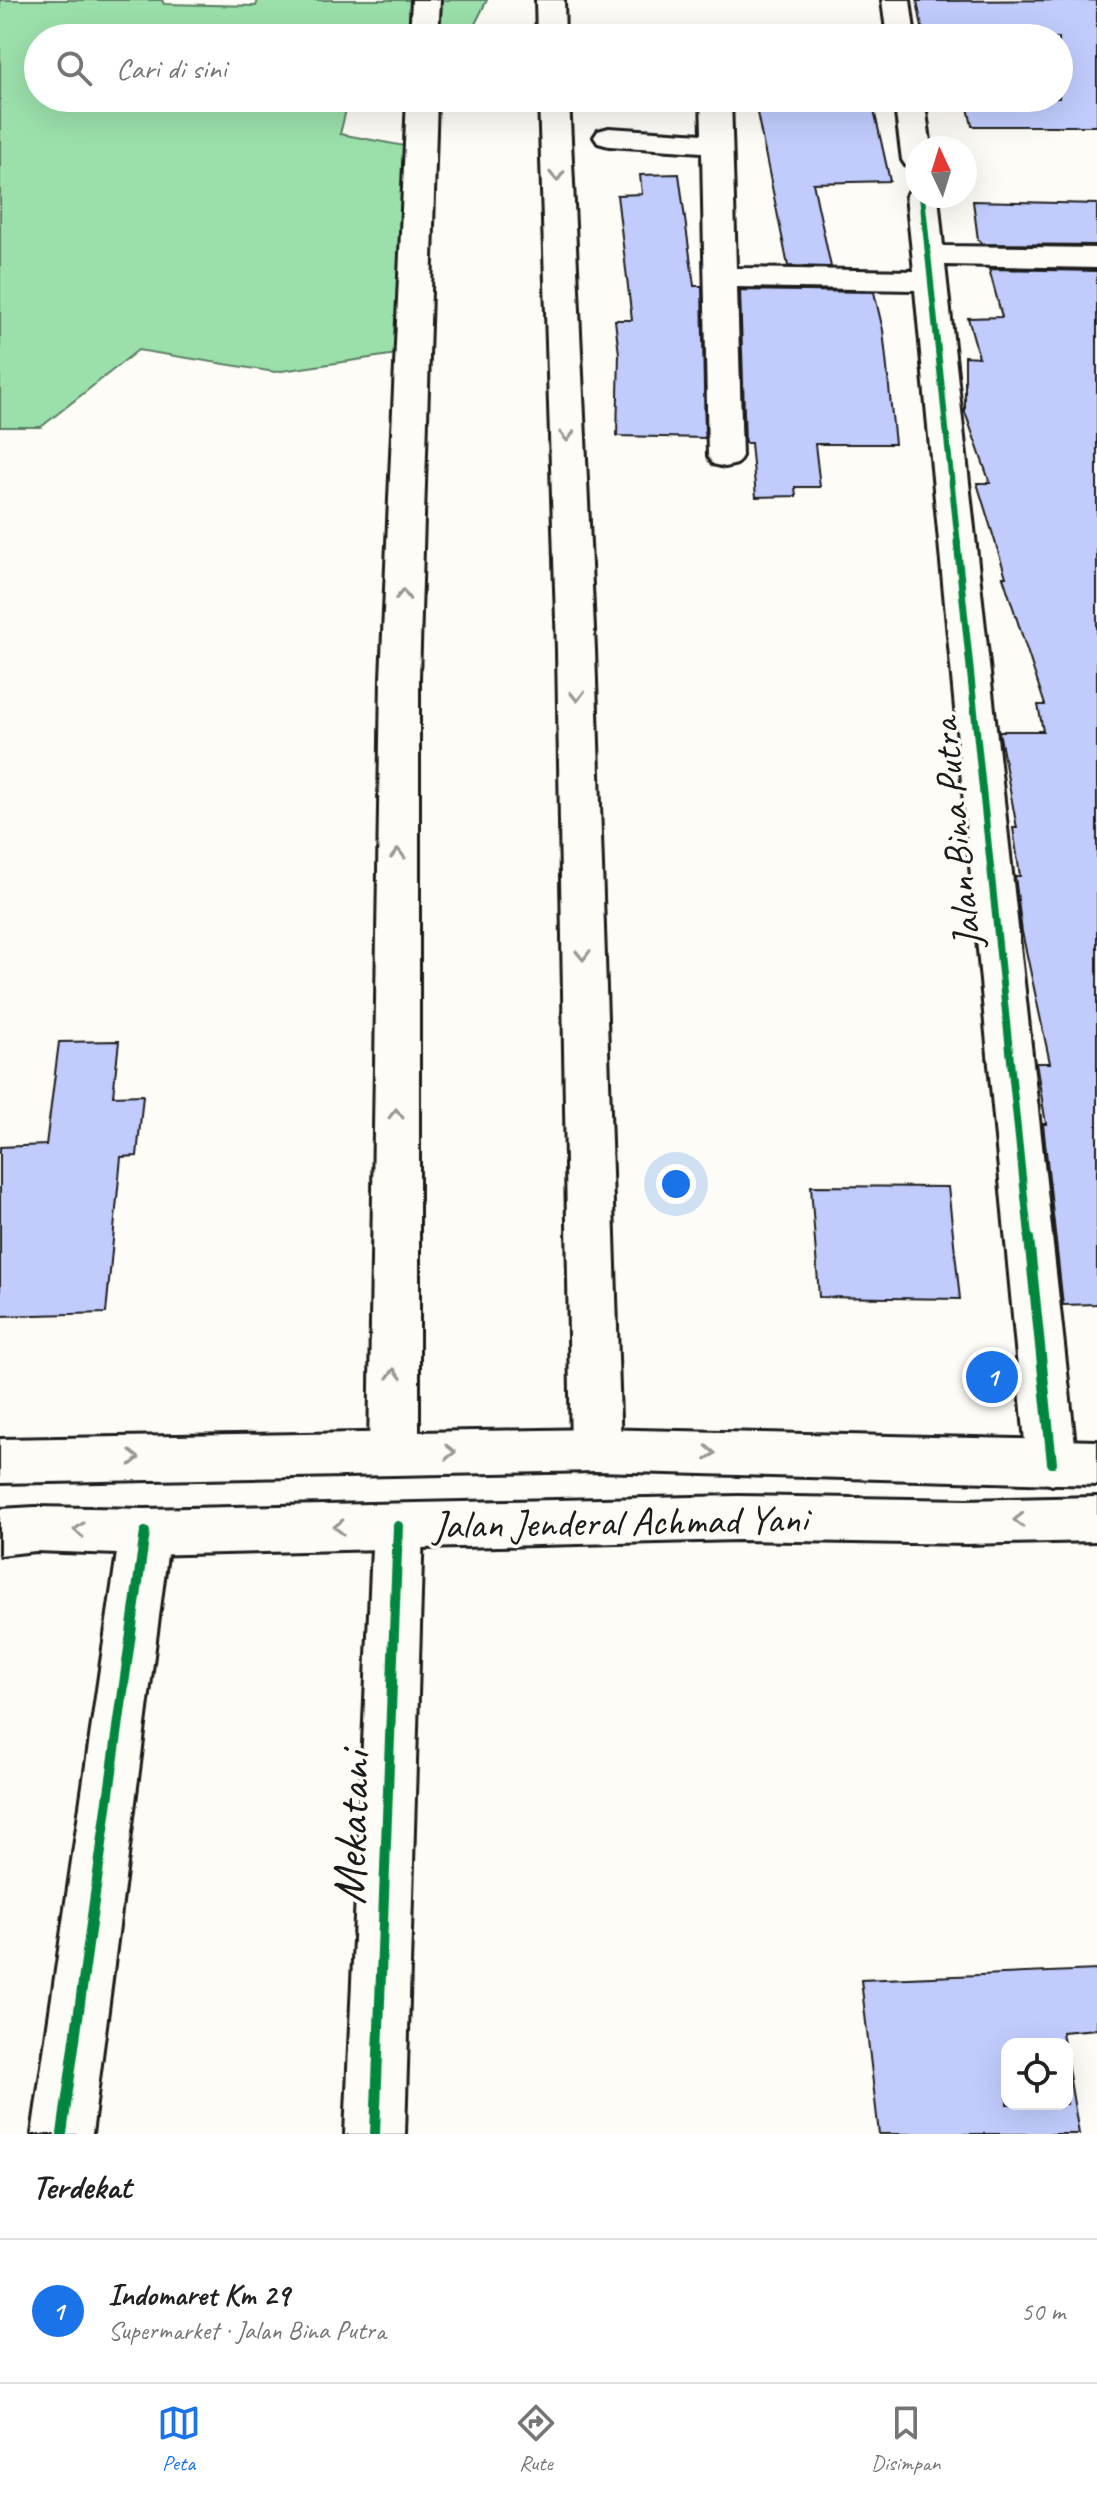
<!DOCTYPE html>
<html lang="id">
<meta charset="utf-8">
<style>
:root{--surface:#fff;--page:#f6f6f6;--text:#222;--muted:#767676;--line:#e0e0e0;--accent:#1a73e8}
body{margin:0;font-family:Caveat,sans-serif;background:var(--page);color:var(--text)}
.controls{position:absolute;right:24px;bottom:24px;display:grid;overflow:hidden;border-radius:16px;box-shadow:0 8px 32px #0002}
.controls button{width:72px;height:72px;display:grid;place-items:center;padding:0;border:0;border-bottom:2px solid var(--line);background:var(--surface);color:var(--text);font:40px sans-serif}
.compass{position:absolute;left:905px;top:136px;width:72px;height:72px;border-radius:50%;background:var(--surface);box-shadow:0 8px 32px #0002;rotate:356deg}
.you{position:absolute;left:676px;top:1184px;width:28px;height:28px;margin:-20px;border:6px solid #fff;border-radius:50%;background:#1a73e8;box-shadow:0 0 0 12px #1a73e833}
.badge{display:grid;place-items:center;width:52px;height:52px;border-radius:50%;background:var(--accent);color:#fff;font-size:26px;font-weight:700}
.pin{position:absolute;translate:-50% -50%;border:4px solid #fff;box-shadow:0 2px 8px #0006}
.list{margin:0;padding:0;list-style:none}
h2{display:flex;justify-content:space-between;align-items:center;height:104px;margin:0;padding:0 32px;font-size:34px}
h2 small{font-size:26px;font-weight:400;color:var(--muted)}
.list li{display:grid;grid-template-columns:52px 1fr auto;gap:24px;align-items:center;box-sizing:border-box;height:144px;padding:0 32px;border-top:2px solid var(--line)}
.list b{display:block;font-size:30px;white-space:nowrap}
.list p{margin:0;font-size:26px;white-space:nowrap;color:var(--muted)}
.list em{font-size:26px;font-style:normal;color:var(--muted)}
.icon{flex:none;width:44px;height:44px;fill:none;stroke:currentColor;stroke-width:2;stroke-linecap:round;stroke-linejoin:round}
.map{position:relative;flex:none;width:1097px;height:2134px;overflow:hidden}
.search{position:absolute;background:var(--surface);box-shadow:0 8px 32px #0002;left:24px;right:24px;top:24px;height:88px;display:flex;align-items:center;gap:20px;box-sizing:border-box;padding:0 28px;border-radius:44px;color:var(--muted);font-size:30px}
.sheet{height:248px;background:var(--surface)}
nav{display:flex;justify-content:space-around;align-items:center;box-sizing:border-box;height:112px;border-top:2px solid var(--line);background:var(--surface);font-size:22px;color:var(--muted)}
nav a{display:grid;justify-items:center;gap:4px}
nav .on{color:var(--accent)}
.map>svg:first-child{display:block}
</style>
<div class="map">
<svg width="1097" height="2134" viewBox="0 0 1097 2134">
<rect width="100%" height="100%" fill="#fdfcf7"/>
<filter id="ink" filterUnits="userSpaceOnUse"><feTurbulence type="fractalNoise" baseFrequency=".0125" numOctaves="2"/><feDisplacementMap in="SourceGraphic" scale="16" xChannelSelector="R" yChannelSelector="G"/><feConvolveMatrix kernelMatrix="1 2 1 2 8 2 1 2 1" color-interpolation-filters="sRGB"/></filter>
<g filter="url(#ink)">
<path fill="#9be0ab" stroke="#5c7e64" stroke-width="2" d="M0 0H162L164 4 256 6 258 0H487L468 38H38V98H349L340 134 437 152 417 351 275 372 138 350 41 427H0Z"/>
<path fill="#c1ccfd" stroke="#1c1c1c" stroke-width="2" d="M1097 0V126H972L966 98H1059V38H924L917 1Z
M754 98H794L796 106 873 105 890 181 813 183 831 267 788 266Z
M679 174 694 286H702L705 438 617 436 619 354 615 320H632L617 195 642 194 640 175Z
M973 201 1097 204V245L982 244 978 240Z
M989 269 1097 271V1304L1063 1305 1043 1124H1046L1036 1063H1050L1022 932 1015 876H1020L1013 828H1017L999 731H1043L1038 705H1045L1003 577H1006L977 483H990L965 412V356L979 357 968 318 1002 317Z
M740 290 874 292 883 330 895 444H815L820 487H795L796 496 756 497 751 443H745Z
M119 1041 113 1096 143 1095 137 1156 121 1157 106 1313 0 1316V1147L46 1145 59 1042Z
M811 1186 948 1187 960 1299 819 1297Z
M1097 1970V2029L1062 2032 1064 2044H1007V2104H1067V2062L1079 2134H879L861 1980Z"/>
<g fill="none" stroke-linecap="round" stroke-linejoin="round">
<g stroke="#1c1c1c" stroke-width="6">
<path id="minor" d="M882 0H910L915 38H887Z
M701 98H731L736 268 914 271 906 196 911 189 917 188V196H938L943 246 1097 248V268L945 265 1077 1463 1070 1478 1052 1485 1034 1478 1027 1463 915 290 737 287 742 456 737 464 725 467 713 464 708 456 702 152 609 146 598 143 594 137 598 131 609 128 702 134Z
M894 98H924L931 148H917V169L906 166 902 160Z
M398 1504 416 1510 423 1526 405 2134H345L373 1526 380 1510Z
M145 1509 163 1516 170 1532 92 2134H32L120 1532 127 1516Z"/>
</g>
<g stroke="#1c1c1c" stroke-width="6">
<path id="major" d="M412 0H440L438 38H410Z
M536 0H564L565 38H537Z
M407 98H437L419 678V1452L412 1467 394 1473 376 1467 369 1452 381 678Z
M539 98H569L595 650 621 1450 614 1465 596 1471 578 1465 571 1450 557 650Z"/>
</g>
<g stroke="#1c1c1c" stroke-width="6">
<path id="highway" d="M596 1429 1097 1441V1485L596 1471 0 1483V1439Z
M738 1496 967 1500 1097 1497V1541L967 1544 738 1540 145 1555 35 1551 0 1555V1509L35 1507 145 1509Z"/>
</g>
<use href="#minor" fill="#fdfcf7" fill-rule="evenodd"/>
<use href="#major" fill="#fdfcf7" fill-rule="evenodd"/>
<use href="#highway" fill="#fdfcf7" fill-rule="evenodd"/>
<g stroke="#fdfcf7" stroke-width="10">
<path id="cycleway-far2" d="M922 196 958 544"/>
</g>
<g stroke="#fdfcf7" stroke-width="12">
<path id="cycleway-far1" d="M957 542 1029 1240"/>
</g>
<g stroke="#fdfcf7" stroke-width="15">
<path id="cycleway" d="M1029 1238 1052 1463
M62 2134 145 1532
M375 2134 398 1526"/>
</g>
<use href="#cycleway-far2" stroke="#00873e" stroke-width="6"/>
<use href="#cycleway-far1" stroke="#00873e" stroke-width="7"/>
<use href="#cycleway" stroke="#00873e" stroke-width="10"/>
</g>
<defs><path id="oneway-chevron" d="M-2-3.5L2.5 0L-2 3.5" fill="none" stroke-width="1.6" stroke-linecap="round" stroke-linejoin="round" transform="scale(2)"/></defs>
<g stroke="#989794">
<use href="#oneway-chevron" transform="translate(557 176) rotate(88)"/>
<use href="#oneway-chevron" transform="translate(567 436) rotate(88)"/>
<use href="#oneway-chevron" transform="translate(403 595) rotate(-88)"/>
<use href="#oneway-chevron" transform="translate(577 696) rotate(89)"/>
<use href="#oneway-chevron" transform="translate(398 854) rotate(-90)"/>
<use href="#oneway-chevron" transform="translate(583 955) rotate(89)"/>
<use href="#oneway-chevron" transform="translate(396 1114) rotate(-90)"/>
<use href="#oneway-chevron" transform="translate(394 1374) rotate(-90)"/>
<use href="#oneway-chevron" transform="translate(450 1452) rotate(-1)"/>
<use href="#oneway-chevron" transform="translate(710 1453) rotate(2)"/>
<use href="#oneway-chevron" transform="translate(134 1458) rotate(-1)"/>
<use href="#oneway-chevron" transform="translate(1019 1520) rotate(179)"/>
<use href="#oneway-chevron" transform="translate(339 1527) rotate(179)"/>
<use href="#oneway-chevron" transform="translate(79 1530) rotate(-178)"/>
</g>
</g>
<g text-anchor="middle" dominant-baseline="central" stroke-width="7" stroke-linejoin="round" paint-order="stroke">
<g font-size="40" fill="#1c1c1c" stroke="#fdfcf7">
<text transform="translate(956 833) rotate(-96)">Jalan Bina Putra</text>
<text transform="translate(620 1522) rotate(-1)">Jalan Jenderal Achmad Yani</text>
</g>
<g font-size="48" fill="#1c1c1c" stroke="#fdfcf7">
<text transform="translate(351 1828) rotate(-88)">Mekatani</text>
</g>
</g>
</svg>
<div class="controls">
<button><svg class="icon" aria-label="locate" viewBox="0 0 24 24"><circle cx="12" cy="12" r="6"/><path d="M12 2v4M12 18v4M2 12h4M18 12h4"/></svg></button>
</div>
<svg class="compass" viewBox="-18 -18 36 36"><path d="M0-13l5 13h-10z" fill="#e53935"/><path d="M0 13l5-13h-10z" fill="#767676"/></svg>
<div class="you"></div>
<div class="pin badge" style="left:992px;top:1377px">1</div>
<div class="search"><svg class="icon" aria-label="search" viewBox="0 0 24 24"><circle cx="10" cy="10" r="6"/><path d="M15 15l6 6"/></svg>Cari di sini</div>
</div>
<section class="sheet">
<h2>Terdekat<small></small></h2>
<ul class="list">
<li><span class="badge">1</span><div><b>Indomaret Km 29</b><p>Supermarket · Jalan Bina Putra</p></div><em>50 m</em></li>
</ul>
</section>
<nav>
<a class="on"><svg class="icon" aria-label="map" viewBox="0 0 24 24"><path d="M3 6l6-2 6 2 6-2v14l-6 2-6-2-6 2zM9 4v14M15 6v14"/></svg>Peta</a>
<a><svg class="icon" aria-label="directions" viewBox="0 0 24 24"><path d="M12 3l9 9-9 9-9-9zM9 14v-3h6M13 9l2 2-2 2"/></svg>Rute</a>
<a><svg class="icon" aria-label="saved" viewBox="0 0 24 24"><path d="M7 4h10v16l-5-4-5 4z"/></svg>Disimpan</a>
</nav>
